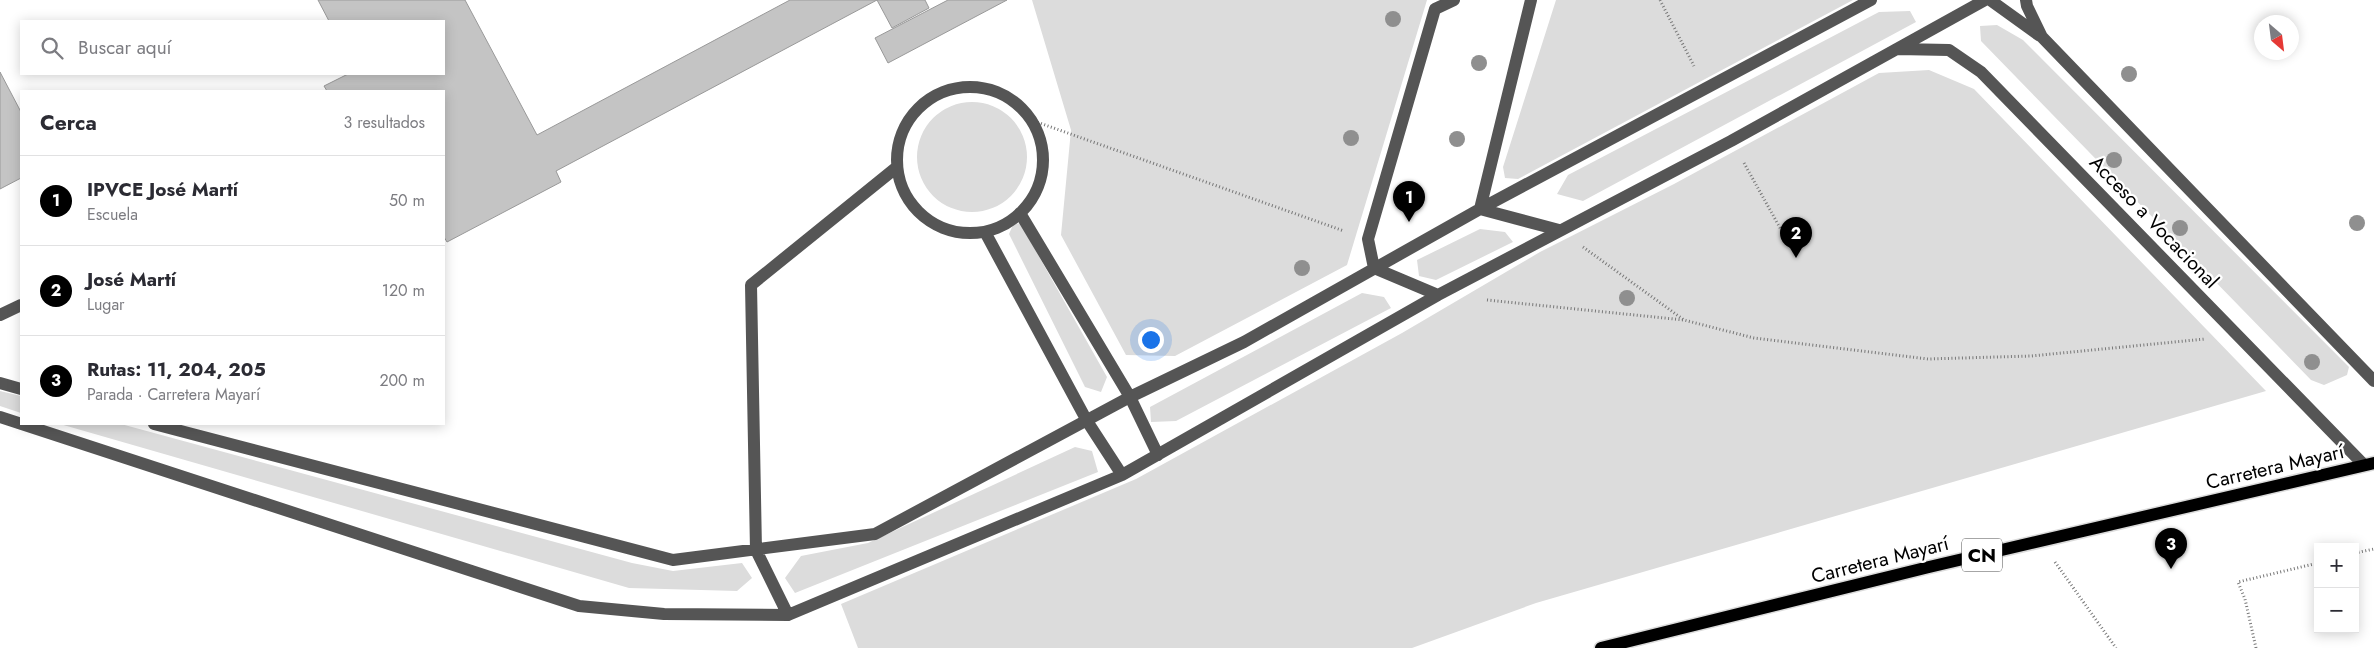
<!DOCTYPE html>
<html lang="es">
<meta charset="utf-8">
<style>
:root{--surface:#fff;--page:#f2f2f3;--text:#2b2b33;--muted:#7c7c81;--line:#e1e1e2;--accent:#000}
body{margin:0;font-family:Jost,sans-serif;background:var(--page);color:var(--text)}
.controls{position:absolute;right:15px;bottom:15px;display:grid;overflow:hidden;border-radius:0px;box-shadow:0 2px 12px #0003}
.controls button{width:45px;height:45px;display:grid;place-items:center;padding:0;border:0;border-bottom:1px solid var(--line);background:var(--surface);color:var(--text);font:25px sans-serif}
.compass{position:absolute;left:2254px;top:15px;width:45px;height:45px;border-radius:50%;background:var(--surface);box-shadow:0 2px 12px #0003;rotate:152deg}
.you{position:absolute;left:1150px;top:339px;width:18px;height:18px;margin:-12px;border:4px solid #fff;border-radius:50%;background:#1a73e8;box-shadow:0 0 0 8px #1a73e833}
.badge{display:grid;place-items:center;width:32px;height:32px;border-radius:50%;background:var(--accent);color:#fff;font-size:16px;font-weight:700}
.pin{position:absolute;translate:-50% -41px;filter:drop-shadow(0 1px 2px #0008)}
.pin::after{content:'';position:absolute;top:26px;width:18px;height:15px;background:inherit;clip-path:polygon(0 0,100% 0,50% 100%)}
.list{margin:0;padding:0;list-style:none}
h2{display:flex;justify-content:space-between;align-items:center;height:65px;margin:0;padding:0 20px;font-size:21px}
h2 small{font-size:16px;font-weight:400;color:var(--muted)}
.list li{display:grid;grid-template-columns:32px 1fr auto;gap:15px;align-items:center;box-sizing:border-box;height:90px;padding:0 20px;border-top:1px solid var(--line)}
.list b{display:block;font-size:19px;white-space:nowrap}
.list p{margin:0;font-size:16px;white-space:nowrap;color:var(--muted)}
.list em{font-size:16px;font-style:normal;color:var(--muted)}
.icon{flex:none;width:28px;height:28px;fill:none;stroke:currentColor;stroke-width:2;stroke-linecap:round;stroke-linejoin:round}
.map{position:relative;flex:none;width:2374px;height:648px;overflow:hidden}
.search{position:absolute;background:var(--surface);box-shadow:0 2px 12px #0003;left:20px;top:20px;width:425px;height:55px;display:flex;align-items:center;gap:12px;box-sizing:border-box;padding:0 18px;border-radius:0px;color:var(--muted);font-size:19px}
.panel{position:absolute;background:var(--surface);box-shadow:0 2px 12px #0003;left:20px;top:90px;width:425px;height:335px;border-radius:0px}
.map>svg:first-child{display:block}
</style>
<div class="map">
<svg width="2374" height="648" viewBox="0 0 2374 648">
<rect width="100%" height="100%" fill="#fff"/>
<path fill="#dcdcdc" d="M1032 0H1427L1347 265 1175 356 1126 355 1061 235 1071 130Z
M1556 0H1853L1518 179 1505 178 1503 167Z
M1910 11 1916 22 1583 201 1557 194 1568 175 1879 12Z
M1997 25 2023 40 2349 367 2347 375 2324 385 2311 380 1981 41 1980 26Z
M1929 70 1974 89 2266 391 1536 603 1412 648H858L841 604 1136 479 1402 333 1540 252 1674 184 1879 73Z
M917 157a55 55 0 1 1 110 0a55 55 0 1 1-110 0Z
M1020 223 1107 377 1101 392 1085 387 1009 234 1013 225Z
M1480 229 1505 232 1513 242 1436 280 1419 276 1417 260Z
M1362 293 1384 297 1391 308 1176 421 1151 422 1150 407Z
M0 391 21 396V413L0 406Z
M60 424H121L632 563 673 571 742 563 752 578 737 591 629 588Z
M1075 447 1092 451 1098 472 795 593 785 578 801 556 868 543Z"/>
<path fill="#c4c4c4" stroke="#999" d="M318 0H465L537 135 790 0H925L929 8 892 28 877 0 556 171 561 182 447 242 444 237V91H327L324 86 348 74H444V21H329Z
M948 0H1007L888 63 875 38Z
M0 72 21 112V178L0 189Z"/>
<g fill="none" stroke-linecap="round" stroke-linejoin="round">
<g stroke="#dbdbdb" stroke-width="15">
<path id="major" d="M1601 648 1929 567 2374 463"/>
</g>
<path stroke="#777" stroke-width="3" stroke-dasharray="1 2.5" stroke-linecap="butt" d="M1660 0 1694 66
M1031 120 1344 231
M1744 163 1784 235
M1583 247 1684 320
M1487 300 1684 320 1754 338 1928 359 2031 356 2205 339
M2355 553 2374 549
M2055 562 2116 648
M2256 648 2245 599 2238 582 2318 563"/>
<path stroke="#555" stroke-width="12" d="M1531 0 1480 209 1559 230
M1990 0 2040 36
M2026 0 2027 6 2042 37 2374 381
M1898 49 1949 50 1981 72 2364 465
M897 160a73 73 0 1 1 146 0a73 73 0 1 1-146 0Z
M1020 213 1130 397 1158 455
M985 232 1087 421 1122 475
M1438 295 1374 268 1368 239 1435 9 1454 0
M0 315 21 305
M0 383 21 389
M0 417 579 606 664 614 788 615 1122 475 1438 295 1731 141 1985 0
M154 424 673 560 875 534 1130 397 1244 342 1480 209 1871 0
M788 615 756 550 751 285 897 167"/>
<use href="#major" stroke="#000" stroke-width="12"/>
</g>
<g fill="#8f8f8f">
<circle cx="1393" cy="19" r="8"/>
<circle cx="1479" cy="63" r="8"/>
<circle cx="2129" cy="74" r="8"/>
<circle cx="1351" cy="138" r="8"/>
<circle cx="1457" cy="139" r="8"/>
<circle cx="2114" cy="160" r="8"/>
<circle cx="2357" cy="223" r="8"/>
<circle cx="2180" cy="228" r="8"/>
<circle cx="1302" cy="268" r="8"/>
<circle cx="1627" cy="298" r="8"/>
<circle cx="2312" cy="362" r="8"/>
</g>
<g text-anchor="middle" dominant-baseline="central" stroke-width="4.5" stroke-linejoin="round" paint-order="stroke">
<rect fill="#fff" stroke="#4c4c4c" stroke-width="1" x="1962" y="538.5" width="40" height="33" rx="4"/>
<g font-size="19" font-weight="bold" fill="#000">
<text x="1982" y="555">CN</text>
</g>
<g font-size="20" fill="#000" stroke="#fff">
<text transform="translate(2154 222) rotate(46)">Acceso a Vocacional</text>
<text transform="translate(2275 467) rotate(-13)">Carretera Mayarí</text>
<text transform="translate(1880 560) rotate(-14)">Carretera Mayarí</text>
</g>
</g>
</svg>
<div class="controls">
<button>+</button>
<button>−</button>
</div>
<svg class="compass" viewBox="-18 -18 36 36"><path d="M0-13l5 13h-10z" fill="#e53935"/><path d="M0 13l5-13h-10z" fill="#7c7c81"/></svg>
<div class="you"></div>
<div class="pin badge" style="left:1409px;top:222px">1</div>
<div class="pin badge" style="left:1796px;top:258px">2</div>
<div class="pin badge" style="left:2171px;top:569px">3</div>
<div class="search"><svg class="icon" aria-label="search" viewBox="0 0 24 24"><circle cx="10" cy="10" r="6"/><path d="M15 15l6 6"/></svg>Buscar aquí</div>
<section class="panel">
<h2>Cerca<small>3 resultados</small></h2>
<ul class="list">
<li><span class="badge">1</span><div><b>IPVCE José Martí</b><p>Escuela</p></div><em>50 m</em></li>
<li><span class="badge">2</span><div><b>José Martí</b><p>Lugar</p></div><em>120 m</em></li>
<li><span class="badge">3</span><div><b>Rutas: 11, 204, 205</b><p>Parada · Carretera Mayarí</p></div><em>200 m</em></li>
</ul>
</section>
</div>
